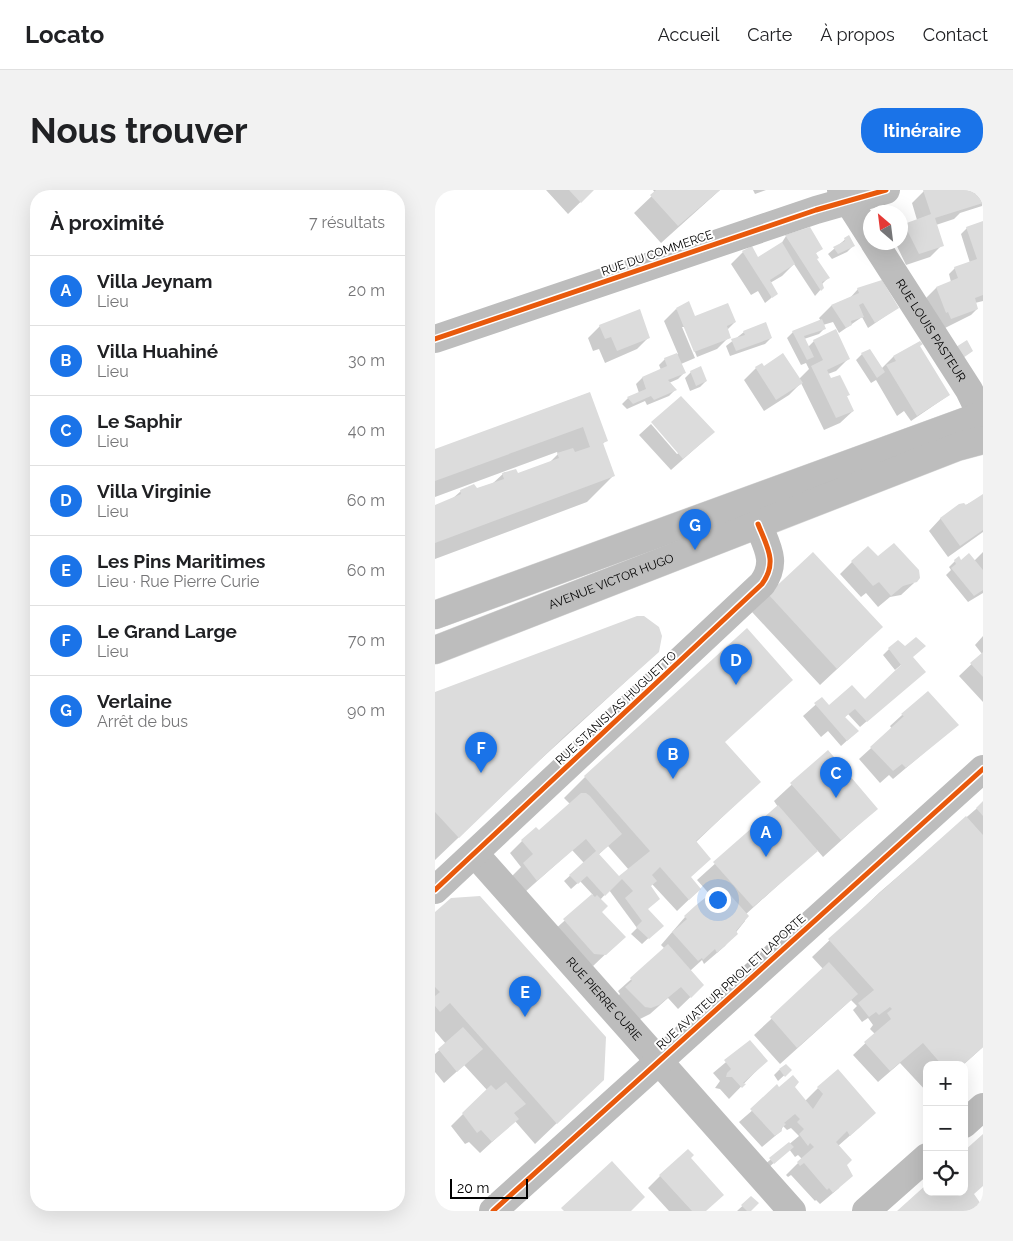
<!DOCTYPE html>
<html lang="fr">
<meta charset="utf-8">
<style>
:root{--surface:#fff;--page:#f2f2f2;--text:#202124;--muted:#757577;--line:#e0e0e0;--accent:#1a73e8}
body{margin:0;font-family:Raleway,sans-serif;background:var(--page);color:var(--text)}
.controls{position:absolute;right:15px;bottom:15px;display:grid;overflow:hidden;border-radius:10px;box-shadow:0 5px 20px #0002}
.controls button{width:45px;height:45px;display:grid;place-items:center;padding:0;border:0;border-bottom:1px solid var(--line);background:var(--surface);color:var(--text);font:25px sans-serif}
.compass{position:absolute;left:428px;top:15px;width:45px;height:45px;border-radius:50%;background:var(--surface);box-shadow:0 5px 20px #0002;rotate:332deg}
.scale{position:absolute;left:15px;bottom:12px;width:78px;box-sizing:border-box;padding-left:5px;border:2px solid #000;border-top:0;font-size:14px;line-height:18px;white-space:nowrap;color:#000;-webkit-text-stroke:4px #fff;paint-order:stroke}
.you{position:absolute;left:282px;top:709px;width:18px;height:18px;margin:-12px;border:4px solid #fff;border-radius:50%;background:#1a73e8;box-shadow:0 0 0 8px #1a73e833}
.badge{display:grid;place-items:center;width:32px;height:32px;border-radius:50%;background:var(--accent);color:#fff;font-size:16px;font-weight:700}
.pin{position:absolute;translate:-50% -41px;filter:drop-shadow(0 1px 2px #0008)}
.pin::after{content:'';position:absolute;top:26px;width:18px;height:15px;background:inherit;clip-path:polygon(0 0,100% 0,50% 100%)}
.list{margin:0;padding:0;list-style:none}
h2{display:flex;justify-content:space-between;align-items:center;height:65px;margin:0;padding:0 20px;font-size:21px}
h2 small{font-size:16px;font-weight:400;color:var(--muted)}
.list li{display:grid;grid-template-columns:32px 1fr auto;gap:15px;align-items:center;box-sizing:border-box;height:70px;padding:0 20px;border-top:1px solid var(--line)}
.list b{display:block;font-size:19px;white-space:nowrap}
.list p{margin:0;font-size:16px;white-space:nowrap;color:var(--muted)}
.list em{font-size:16px;font-style:normal;color:var(--muted)}
.icon{flex:none;width:28px;height:28px;fill:none;stroke:currentColor;stroke-width:2;stroke-linecap:round;stroke-linejoin:round}
.map{position:relative;flex:none;width:548px;height:1021px;overflow:hidden;border-radius:20px}
header{display:flex;align-items:center;gap:30px;box-sizing:border-box;height:70px;padding:0 25px;background:var(--surface);border-bottom:1px solid var(--line)}
header strong{font-size:24px}
nav{display:flex;gap:28px;margin-inline-start:auto;font-size:18px}
.intro{display:flex;align-items:center;justify-content:space-between;box-sizing:border-box;height:120px;padding:0 30px}
h1{margin:0;font-size:35px}
.button{padding:12px 22px;border-radius:20px;background:var(--accent);color:#fff;font-size:18px;font-weight:700}
main{display:flex;gap:30px;padding:0 30px}
aside{flex:1;background:var(--surface);border-radius:20px;box-shadow:0 5px 20px #0002}
.map>svg:first-child{display:block}
</style>
<header>
<strong>Locato</strong>
<nav><a>Accueil</a><a>Carte</a><a>À propos</a><a>Contact</a></nav>
</header>
<div class="intro"><h1>Nous trouver</h1><a class="button">Itinéraire</a></div>
<main>
<aside>
<h2>À proximité<small>7 résultats</small></h2>
<ul class="list">
<li><span class="badge">A</span><div><b>Villa Jeynam</b><p>Lieu</p></div><em>20 m</em></li>
<li><span class="badge">B</span><div><b>Villa Huahiné</b><p>Lieu</p></div><em>30 m</em></li>
<li><span class="badge">C</span><div><b>Le Saphir</b><p>Lieu</p></div><em>40 m</em></li>
<li><span class="badge">D</span><div><b>Villa Virginie</b><p>Lieu</p></div><em>60 m</em></li>
<li><span class="badge">E</span><div><b>Les Pins Maritimes</b><p>Lieu · Rue Pierre Curie</p></div><em>60 m</em></li>
<li><span class="badge">F</span><div><b>Le Grand Large</b><p>Lieu</p></div><em>70 m</em></li>
<li><span class="badge">G</span><div><b>Verlaine</b><p>Arrêt de bus</p></div><em>90 m</em></li>
</ul>
</aside>
<div class="map">
<svg width="548" height="1021" viewBox="0 0 548 1021">
<rect width="100%" height="100%" fill="#fff"/>
<path fill="#0003" fill-rule="evenodd" d="M111 0H158L133 24Z
M218 0H285L226 53 199 23 220 3Z
M318 0H331L320 4Z
M548 0 547 16 525 23 519 29 501 35 507 55 495 67 471 75 460 52H466V39L482 30 477 13 489 1Z
M548 32V111L540 113 542 119 536 125 504 141 489 110 501 98 516 92 514 84 520 78 535 73 526 44 532 38Z
M375 39 386 58 380 64 381 69 393 88 387 94V98L380 106 359 74 347 86 335 93 341 103 335 109 330 113 323 101 316 105 296 74 308 62 323 69 346 54 351 46Z
M413 47 418 56 412 62 397 69 393 64Z
M423 99 462 118 433 138 427 127 404 143 398 132 388 135 390 138 384 144 369 149 373 157 379 151 401 141 413 169 401 181 393 184 396 190 413 205 411 207 418 221 405 233 389 240 366 193 354 205 329 221 309 190 321 178H328L364 189 374 179 371 173 366 175 352 148 358 142 386 131 384 128 396 116 414 109Z
M241 119 259 128 300 132 292 140 294 147 282 159 262 167 250 137H247L260 168 246 174 249 183 243 189 234 193 240 200 234 206 212 215 210 211 192 219 187 214 193 208 204 203 201 194 207 188 226 180 224 175 230 169 243 164 229 131Z
M165 136 214 147 202 159 170 173 164 159 158 161 153 148Z
M309 142 336 148 330 154 295 166 291 156Z
M485 152 484 156 514 205 476 231 469 221 462 226 441 190 436 193 421 170 427 164 446 179 458 167Z
M256 182 271 191 265 197 255 201 250 188Z
M154 203 171 250 167 255 178 286 152 312 0 369V316L17 309 26 301 41 300 57 294 70 282 83 285 113 274 123 264 122 262 0 307V260Z
M216 234 242 264 272 248 236 280 204 245Z
M548 306V342L513 367 494 341 506 328Z
M548 362V403L533 412 511 385 516 380 514 377 523 368 526 371H539Z
M443 368 479 393 466 405 455 407 443 417 431 403 426 407 405 384 417 372Z
M334 404 429 454 385 495 317 422Z
M548 446V512L524 486 547 464 540 455Z
M454 459 476 467 489 482 425 537 413 524 409 528 416 547 406 556 393 541 386 547 368 526 387 509 394 517 430 511 473 469 460 480 448 465Z
M223 462 106 569 0 670V503Z
M467 525 522 535 458 589 454 585 445 593 424 569 457 539 455 536Z
M289 553 324 592 260 653 255 688 265 699 242 721 217 694 214 697 223 709 212 719 221 741 207 754 196 744 202 738 174 700 165 710 166 722 177 758 158 776 117 742 158 705 145 691 136 699 129 691 149 673 137 660 90 702 77 686 86 677 75 663 87 651 104 642 136 615 129 608 150 587ZM173 656 194 680 184 688 163 665Z
M392 562 441 619 388 667 382 660 310 725V731L290 756 269 774 267 770 255 781 268 795 243 819 233 808 215 824 203 830 179 810 185 804 183 801 230 759 226 755 250 727 278 708 262 690 343 617 339 611Z
M548 613V857L528 875H492V902L465 873 443 892 418 865 440 844 435 839 438 835 433 828 427 832 418 820 422 816 416 810 345 874 319 845 389 780 377 767 445 702Z
M0 724 146 910 100 954 80 931 45 963 34 952 30 954 16 936 52 900 29 875 9 893 0 882V864L11 854 0 841Z
M315 852 331 871 294 909 285 899 280 898 285 891 278 883Z
M344 880H355L343 891 339 885Z
M358 897 370 911 383 898 427 935 403 956 411 975 404 998 385 1014 381 1010 380 1011 356 985 353 987 351 985 367 969 363 965 360 967 354 959 332 979 329 975 364 946 356 938 352 940 348 936 346 941 327 957 304 932 343 898Z
M254 968 271 1021H234L213 998 225 986Z
M316 1008 315 1021H302Z"/>
<path fill="#dcdcdc" d="M134 0H159L146 13Z
M221 0H285L243 36 215 5Z
M488 0H548V13L500 28 509 56 484 64 469 34 496 24Z
M548 31V105L540 108 543 119 516 129 513 122 511 123 501 97 523 88 519 77 542 69 531 37Z
M375 37 388 59 381 63 384 68 382 69 395 88 387 92 389 98 386 101 350 45Z
M414 45 420 56 403 64 398 57 410 51 409 48Z
M347 52 360 74 335 90 343 104 337 108 307 61 317 56 323 67Z
M447 90 464 118 440 133 428 113 424 115 429 127 416 131 417 135 411 138 396 115 424 103 422 98Z
M254 111 260 126 293 113 301 132 292 136 296 148 259 162 241 118Z
M205 119 215 148 182 161 176 147 170 149 164 135Z
M387 129 391 139 369 146 379 167 372 170 357 141Z
M331 132 337 148 301 161 296 149 310 145 308 141Z
M401 139 415 169 392 180 396 188 405 185 415 205 412 206 419 221 401 228 376 176 388 170 378 150Z
M532 150 538 161 528 168 521 157Z
M485 151 488 154 485 156 515 205 482 226 451 175 461 171 458 166Z
M435 159 450 182 442 188 426 163Z
M242 163 251 183 233 190 242 200 219 210 216 206 198 214 192 207 211 199 207 187 232 176 229 168Z
M348 163 368 193 341 210 320 177 327 173 329 176Z
M266 176 272 191 261 196 255 181Z
M155 202 173 251 168 253 180 286 0 353V315L26 304 25 300 39 294 42 298 69 289 67 283 81 279 83 283 124 268 122 263 138 258 140 262 155 257 148 237 0 291V259Z
M246 206 280 242 248 269 216 232Z
M548 304V340L525 356 505 328 524 314 529 313 531 315Z
M459 353 484 380 485 388 482 392 468 396 456 406 444 392 438 396 416 371 433 356 443 366Z
M378 362 448 437 402 479 333 404Z
M534 363 548 380V400L539 406 516 378 521 374 519 370 524 366 526 370Z
M202 426H209L224 437 227 446 224 462 133 543 24 648 0 622V502Z
M312 438 358 490 290 552 326 592 261 651 276 669 256 687 266 699 254 710 225 677 217 685 222 691 216 696 225 709 213 719 229 736 214 749 201 737 207 731 190 708 198 701 187 689 170 706 152 686 143 694 134 685 161 661 151 649 102 691 88 673 98 664 86 650 101 637 104 640 146 603H151L155 606 187 644 164 664 184 686 215 661 149 586Z
M481 447 491 456 478 467 491 482 432 532 420 519 410 527 424 541 412 551 379 513 387 507 394 515 417 495 430 509 466 475 453 458 463 450 470 456Z
M548 462V487L535 473Z
M493 501 524 535 471 578 467 574 458 581 435 557 469 526 466 524Z
M393 560 443 619 406 650 355 593Z
M548 611V626L541 618Z
M343 615 383 661 318 717 278 672Z
M531 626 548 645V857L528 875H507L488 853 455 881 429 852 456 829 452 823 457 819 455 817 444 825 441 822 434 827 423 813 439 800 393 749Z
M289 698 314 726 301 741 303 744 282 763 280 759 268 770 267 768 263 771 237 742 252 729 249 726 260 716 270 708 273 710Z
M157 704 160 707 162 705 173 716 167 722 191 747 171 765 159 764 128 729Z
M45 706 171 847 169 890 122 934 15 813 5 822 0 816V806L5 802 0 797V722L16 708Z
M233 754 269 795 256 808 246 797 224 815 216 818 210 817 190 797 197 791 195 788Z
M394 772 423 804 362 858 335 827Z
M28 837 48 859 22 882 3 859Z
M315 850 333 871 308 893 311 894 307 898 297 887H291L292 883 296 879 289 870Z
M351 874 357 880 350 887 344 879Z
M403 879 441 923 415 946 412 941 401 952 417 970 412 975 418 986 398 1003 394 998 392 1000 369 973 365 976 362 972 379 957 375 953 373 956 364 944 369 939 362 932 365 929 360 924 349 933 351 934 346 939 347 941 340 946 315 919 342 894 344 897 358 885 364 892 360 897 378 919 388 904 382 897Z
M71 892 91 914 79 923 84 929 57 952 46 940 42 943 27 923 56 895 61 900Z
M548 944V996L539 1004 548 1017 544 1021H462L492 994V1002H529V961Z
M354 952 359 957 339 974 334 968Z
M253 959 259 965 256 968 289 1005 271 1021H257L224 985Z
M177 971 210 1007 196 1021H129L126 1018Z
M316 1006 324 1013 316 1021H312L306 1015Z"/>
<g fill="none" stroke-linecap="round" stroke-linejoin="round">
<g stroke="#dbdbdb" stroke-width="29">
<g id="primary">
<path d="M0 425 548 225"/>
<path id="s3" d="M0 460 522 257 548 250"/>
</g>
</g>
<g stroke="#bdbdbd" stroke-width="28">
<path d="M406 0 436 47"/>
<path id="s1" d="M439 52 534 200 548 229"/>
<path d="M0 149 381 20 451 0"/>
<path id="s2" d="M40 664 357 1021"/>
<path d="M0 700 327 394C343 372 332 357 323 334"/>
<path d="M529 934 548 917"/>
<path d="M58 1021 548 579"/>
<path d="M431 1021 492 967"/>
</g>
<use href="#primary" stroke="#bdbdbd" stroke-width="28"/>
<g stroke="#fff" stroke-width="8">
<path id="cycleway" d="M0 149 381 20 451 0
M0 700 327 394C343 372 332 357 323 334
M58 1021 548 579"/>
</g>
<use href="#cycleway" stroke="#e8590c" stroke-width="5"/>
</g>
<g text-anchor="middle" dominant-baseline="central" stroke-width="4" stroke-linejoin="round" paint-order="stroke">
<g font-size="12" fill="#000" stroke="#fff">
<text transform="translate(222 63) rotate(-19)">RUE DU COMMERCE</text>
<text stroke="none"><textPath href="#s1" startOffset="105">RUE LOUIS PASTEUR</textPath></text>
<text stroke="none"><textPath href="#s3" startOffset="189">AVENUE VICTOR HUGO</textPath></text>
<text transform="translate(181 518) rotate(-43)">RUE STANISLAS HUGUETTO</text>
<text transform="translate(296 792) rotate(-42)">RUE AVIATEUR PRIOL ET LAPORTE</text>
<text stroke="none"><textPath href="#s2" startOffset="194">RUE PIERRE CURIE</textPath></text>
</g>
</g>
</svg>
<div class="controls">
<button>+</button>
<button>−</button>
<button><svg class="icon" aria-label="locate" viewBox="0 0 24 24"><circle cx="12" cy="12" r="6"/><path d="M12 2v4M12 18v4M2 12h4M18 12h4"/></svg></button>
</div>
<svg class="compass" viewBox="-18 -18 36 36"><path d="M0-13l5 13h-10z" fill="#e53935"/><path d="M0 13l5-13h-10z" fill="#757577"/></svg>
<div class="scale">20 m</div>
<div class="you"></div>
<div class="pin badge" style="left:331px;top:667px">A</div>
<div class="pin badge" style="left:238px;top:589px">B</div>
<div class="pin badge" style="left:401px;top:608px">C</div>
<div class="pin badge" style="left:301px;top:495px">D</div>
<div class="pin badge" style="left:90px;top:827px">E</div>
<div class="pin badge" style="left:46px;top:583px">F</div>
<div class="pin badge" style="left:260px;top:360px">G</div>
</div>
</main>
